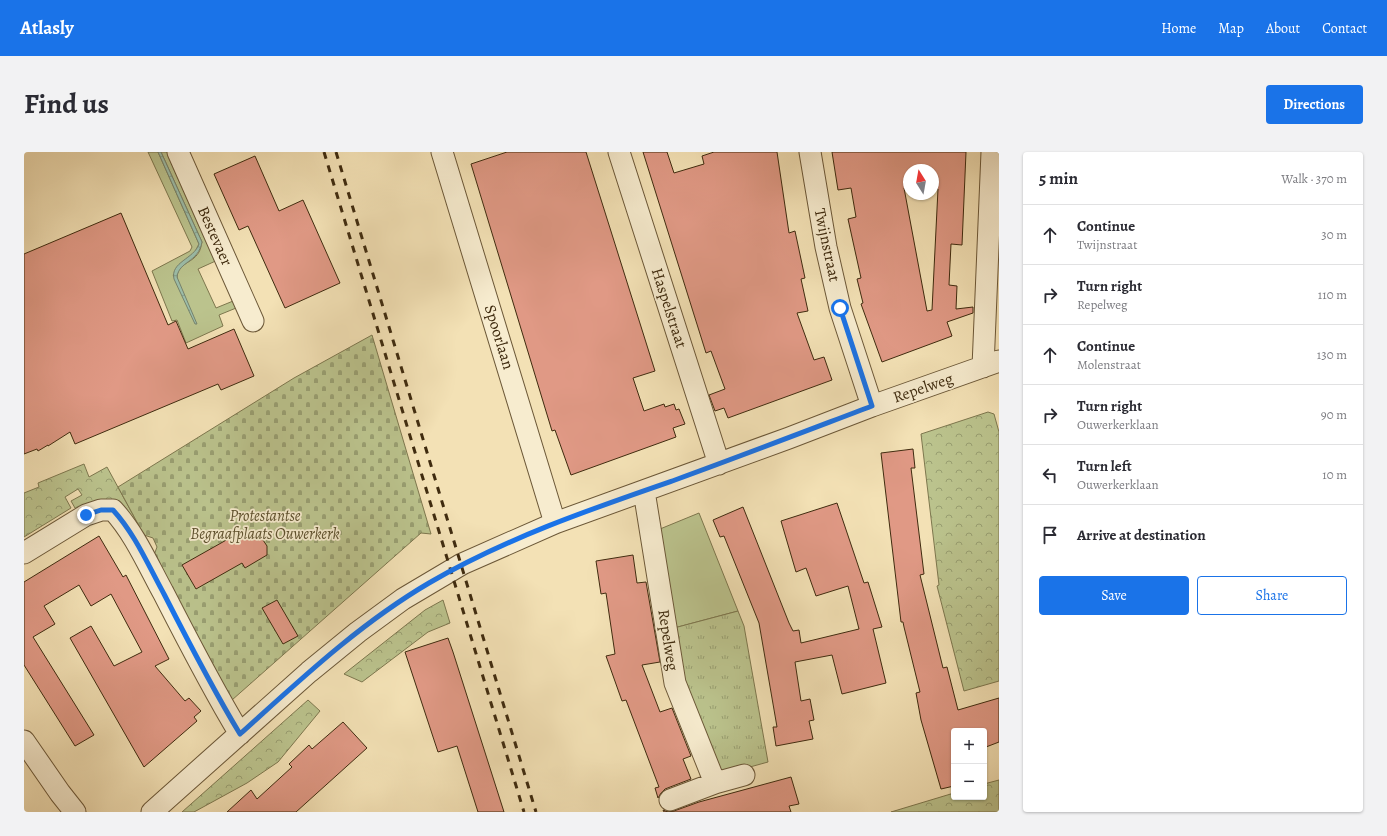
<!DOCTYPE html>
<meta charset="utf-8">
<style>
:root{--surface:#fff;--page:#f2f2f3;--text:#2b2b33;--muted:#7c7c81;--line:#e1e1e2;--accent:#1a73e8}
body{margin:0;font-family:Alegreya,serif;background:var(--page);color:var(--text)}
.controls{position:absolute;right:12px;bottom:12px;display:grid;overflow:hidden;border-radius:4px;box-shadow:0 1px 3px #0004}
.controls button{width:36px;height:36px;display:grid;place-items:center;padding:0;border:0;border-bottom:1px solid var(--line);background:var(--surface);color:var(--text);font:20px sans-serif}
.compass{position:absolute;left:879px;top:12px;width:36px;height:36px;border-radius:50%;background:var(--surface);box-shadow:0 1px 3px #0004;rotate:349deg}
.stop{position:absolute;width:12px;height:12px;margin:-9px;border:3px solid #1a73e8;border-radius:50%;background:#fff}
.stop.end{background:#1a73e8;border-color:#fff;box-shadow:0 1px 4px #0008}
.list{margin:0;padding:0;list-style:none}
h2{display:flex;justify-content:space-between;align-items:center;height:52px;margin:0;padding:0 16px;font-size:17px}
h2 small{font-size:13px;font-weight:400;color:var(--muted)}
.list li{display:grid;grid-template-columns:26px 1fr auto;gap:12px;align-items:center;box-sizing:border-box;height:60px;padding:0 16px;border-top:1px solid var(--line)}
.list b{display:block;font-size:15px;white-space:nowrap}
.list p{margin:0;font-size:13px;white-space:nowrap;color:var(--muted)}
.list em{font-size:13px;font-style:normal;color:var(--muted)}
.actions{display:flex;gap:8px;padding:12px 16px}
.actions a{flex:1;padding:9px 0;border:1px solid var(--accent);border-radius:4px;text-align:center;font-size:14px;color:var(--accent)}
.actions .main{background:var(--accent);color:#fff}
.icon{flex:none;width:22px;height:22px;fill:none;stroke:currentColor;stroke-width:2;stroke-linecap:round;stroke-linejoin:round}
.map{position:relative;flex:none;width:975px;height:660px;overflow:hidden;border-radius:4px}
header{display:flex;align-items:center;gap:24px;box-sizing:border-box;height:56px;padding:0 20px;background:var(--accent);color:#fff}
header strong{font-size:19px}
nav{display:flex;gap:22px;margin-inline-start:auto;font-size:14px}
.intro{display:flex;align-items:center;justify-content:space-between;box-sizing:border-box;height:96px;padding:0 24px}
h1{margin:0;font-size:28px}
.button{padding:10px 18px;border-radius:4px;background:var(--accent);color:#fff;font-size:14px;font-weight:700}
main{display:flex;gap:24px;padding:0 24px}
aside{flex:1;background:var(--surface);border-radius:4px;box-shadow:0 1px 3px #0004}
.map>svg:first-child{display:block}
</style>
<header>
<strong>Atlasly</strong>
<nav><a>Home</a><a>Map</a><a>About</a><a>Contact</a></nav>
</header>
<div class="intro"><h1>Find us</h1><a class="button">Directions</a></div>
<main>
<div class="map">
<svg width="975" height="660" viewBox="0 0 975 660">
<defs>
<pattern id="forest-crowns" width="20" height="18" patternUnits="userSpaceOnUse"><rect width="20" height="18" fill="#bbc38d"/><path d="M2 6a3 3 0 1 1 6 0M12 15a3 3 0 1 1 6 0" fill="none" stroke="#999f72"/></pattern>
<pattern id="cemetery-stones" width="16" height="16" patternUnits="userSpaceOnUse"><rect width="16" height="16" fill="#bbc38d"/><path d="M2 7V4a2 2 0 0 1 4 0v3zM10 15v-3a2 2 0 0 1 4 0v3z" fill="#999f72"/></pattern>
<pattern id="park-tufts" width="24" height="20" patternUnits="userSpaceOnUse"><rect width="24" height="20" fill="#bbc38d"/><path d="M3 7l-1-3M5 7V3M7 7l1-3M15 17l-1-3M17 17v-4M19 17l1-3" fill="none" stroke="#999f72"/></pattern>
<pattern id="water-ripples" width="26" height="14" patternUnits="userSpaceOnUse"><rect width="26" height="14" fill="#9cbeaa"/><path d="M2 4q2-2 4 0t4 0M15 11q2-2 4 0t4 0" fill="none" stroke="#819b89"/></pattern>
</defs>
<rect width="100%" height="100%" fill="#f3e1b5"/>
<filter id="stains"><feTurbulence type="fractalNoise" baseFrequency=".005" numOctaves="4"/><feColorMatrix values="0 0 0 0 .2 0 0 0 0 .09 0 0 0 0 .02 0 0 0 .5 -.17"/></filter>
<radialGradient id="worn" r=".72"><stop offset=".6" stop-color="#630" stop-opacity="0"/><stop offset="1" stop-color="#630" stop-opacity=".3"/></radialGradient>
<path fill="#bbc38d" stroke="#7d774e" d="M124 0H134L175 92 171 100 149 123 154 130C149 111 168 113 175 100 177 97 177 93 178 90L137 0H148L196 107 174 117 192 156 214 147 217 154 195 163 199 174 162 191 153 168 148 169 128 119 166 99 168 95Z
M675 361 714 459 650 476 636 377Z"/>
<path fill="url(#forest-crowns)" stroke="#7d774e" d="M964 260 970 262 975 280V529L940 539 913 434 915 433 897 282Z
M60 312 65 325 83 315 120 383 98 358 57 359 51 356 47 349 58 343 54 337 41 345 47 356 0 385V341L15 335 14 331Z
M419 448 426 471 404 480 338 530 320 522 401 458Z
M284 548 296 559 254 610 223 631 170 660H158Z
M975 628V660H867L930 641V645H960V632Z"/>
<path fill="url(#cemetery-stones)" stroke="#7d774e" d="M348 183 407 382 397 381 208 548 130 403 133 395 129 386 120 383 94 335 270 226Z"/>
<path fill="url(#park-tufts)" stroke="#7d774e" d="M714 459 720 474 744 610 697 623 661 528 654 497 650 476Z"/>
<path fill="url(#water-ripples)" stroke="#77836c" d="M134 0H137L178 90C174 111 155 109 153 125L173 172H171L150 127C146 110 170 107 175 92Z"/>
<path fill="#e09985" stroke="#3f2b0f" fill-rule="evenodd" d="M483 0H562L631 219 609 226 620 259 640 252 641 255 650 252 652 258 655 257 661 272 649 276 652 285 547 323 531 278 528 279 447 12Z
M619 0H643L650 21 680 12 678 4 690 0H753L765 81 771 79 781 126 777 127 784 159 773 161 790 208 800 205 808 228 704 266 700 256 691 259 685 243 701 237 687 199 682 201Z
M808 0H942L938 93 927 92 925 133 933 134 932 157 949 155V161L923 170 928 184 858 210 837 152 839 151 833 127 837 126 824 67 832 65 827 36 814 38ZM885 18H909V37H914L908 158 903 159 880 36H885Z
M231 4 255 59 279 48 316 131 261 156 224 74 215 78 190 22Z
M97 61 144 173 152 169 164 197 210 177 230 224 197 238 194 232 51 292 46 280 24 294V293L14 299 13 297 0 302V102Z
M889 297 891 316H887L900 422 896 423 919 516 923 515 934 558 975 546V590L962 595 960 588V579H930V634L917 637 897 568 892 541 896 540 880 475 879 470H877L857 301Z
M813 351 840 431 844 430 858 475 849 477 862 531 818 542 808 503 771 510 777 549 786 547 790 568 785 569 789 587 752 594 749 575H753L735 471 700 384 696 385 689 368 719 355 765 471 769 479 775 478 777 491 835 477 824 434 792 444 782 416 772 420 757 369Z
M226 380 235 382 243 394V403L221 416 218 411 172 437 158 413 213 382 215 386Z
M75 384 99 425 102 423 145 507 131 514 161 549 165 546 177 559 170 565 173 569 120 615 46 486 67 474 90 514 118 500 87 442 67 454 55 433 20 454 31 472 9 485 70 583 51 594 0 513V430Z
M609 403 613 431 622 430 636 510 618 513 636 560 648 556 667 604 659 607 667 627 641 637 637 641 634 646 631 636 635 635 602 548 598 549 582 504 591 502 582 441 577 442 572 409Z
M253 448 274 484 259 492 238 456Z
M424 486 429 500 480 660H454L433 594 414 600 381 500Z
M319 570 343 596 272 660H203L227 638 233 647 268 615 265 612 285 593 288 597Z
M767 625 775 652 765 654 767 660H640L639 658 644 660 650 659 675 650Z"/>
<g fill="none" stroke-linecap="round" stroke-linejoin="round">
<g stroke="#6c5838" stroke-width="23">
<path id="minor" d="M154 0 229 169
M418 0 531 371
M595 0 695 312
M786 0 802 95 816 156 848 254
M959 215 968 0
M620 339 651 531 691 631 720 623
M0 401 62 363 77 358H89C111 382 124 413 140 442 164 489 188 536 216 582
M0 589 36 641 51 660
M646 648 691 631
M128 660 285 520 334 480 379 447 438 412 531 371 765 286 848 254 975 209"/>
</g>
<use href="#minor" stroke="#f7eccf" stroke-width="21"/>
<path stroke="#3f2b0f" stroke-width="3" stroke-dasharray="7 7" stroke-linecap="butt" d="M300 0 500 660
M312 0 512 660"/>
</g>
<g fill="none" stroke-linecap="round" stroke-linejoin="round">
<path stroke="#1a73e8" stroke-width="5" d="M62 363 77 358H89C111 382 124 413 140 442 164 489 188 536 216 582 276 528 335 472 405 431 482 386 567 357 651 328 717 304 782 279 848 254L816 156"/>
</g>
<g text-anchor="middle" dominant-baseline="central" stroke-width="3.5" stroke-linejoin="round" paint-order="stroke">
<g font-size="16" fill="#3f2b0f" stroke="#f7eccf">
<text transform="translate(191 84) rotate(66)">Bestevaer</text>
<text transform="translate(803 93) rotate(78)">Twijnstraat</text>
<text transform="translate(645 156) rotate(72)">Haspelstraat</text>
<text transform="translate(475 185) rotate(73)">Spoorlaan</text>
<text transform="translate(899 236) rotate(-19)">Repelweg</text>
<text transform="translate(644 488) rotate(81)">Repelweg</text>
</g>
<g font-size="16" font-style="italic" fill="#5e512e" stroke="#f7eccf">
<text x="241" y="364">Protestantse<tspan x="241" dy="18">Begraafplaats Ouwerkerk</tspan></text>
</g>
</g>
<rect width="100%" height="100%" filter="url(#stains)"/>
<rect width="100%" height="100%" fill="url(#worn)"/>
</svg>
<div class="controls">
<button>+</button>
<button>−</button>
</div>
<svg class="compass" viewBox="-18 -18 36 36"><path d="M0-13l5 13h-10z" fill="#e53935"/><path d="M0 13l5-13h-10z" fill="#7c7c81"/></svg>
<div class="stop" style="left:816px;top:156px"></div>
<div class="stop end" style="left:62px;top:363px"></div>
</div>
<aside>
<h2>5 min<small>Walk · 370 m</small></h2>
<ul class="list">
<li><svg class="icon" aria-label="ahead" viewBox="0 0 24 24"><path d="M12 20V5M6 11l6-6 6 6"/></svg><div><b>Continue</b><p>Twijnstraat</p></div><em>30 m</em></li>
<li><svg class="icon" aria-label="right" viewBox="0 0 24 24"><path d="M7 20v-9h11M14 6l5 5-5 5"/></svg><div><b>Turn right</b><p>Repelweg</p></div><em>110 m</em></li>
<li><svg class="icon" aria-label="ahead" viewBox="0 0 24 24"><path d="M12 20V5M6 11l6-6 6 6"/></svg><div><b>Continue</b><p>Molenstraat</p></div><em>130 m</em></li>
<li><svg class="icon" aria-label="right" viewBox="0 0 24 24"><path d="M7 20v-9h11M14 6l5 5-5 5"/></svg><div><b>Turn right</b><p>Ouwerkerklaan</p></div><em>90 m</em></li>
<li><svg class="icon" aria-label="left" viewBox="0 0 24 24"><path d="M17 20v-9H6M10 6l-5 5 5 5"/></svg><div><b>Turn left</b><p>Ouwerkerklaan</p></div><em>10 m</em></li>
<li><svg class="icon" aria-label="arrive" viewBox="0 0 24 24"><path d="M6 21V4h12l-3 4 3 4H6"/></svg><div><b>Arrive at destination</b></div></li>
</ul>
<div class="actions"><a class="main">Save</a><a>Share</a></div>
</aside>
</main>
